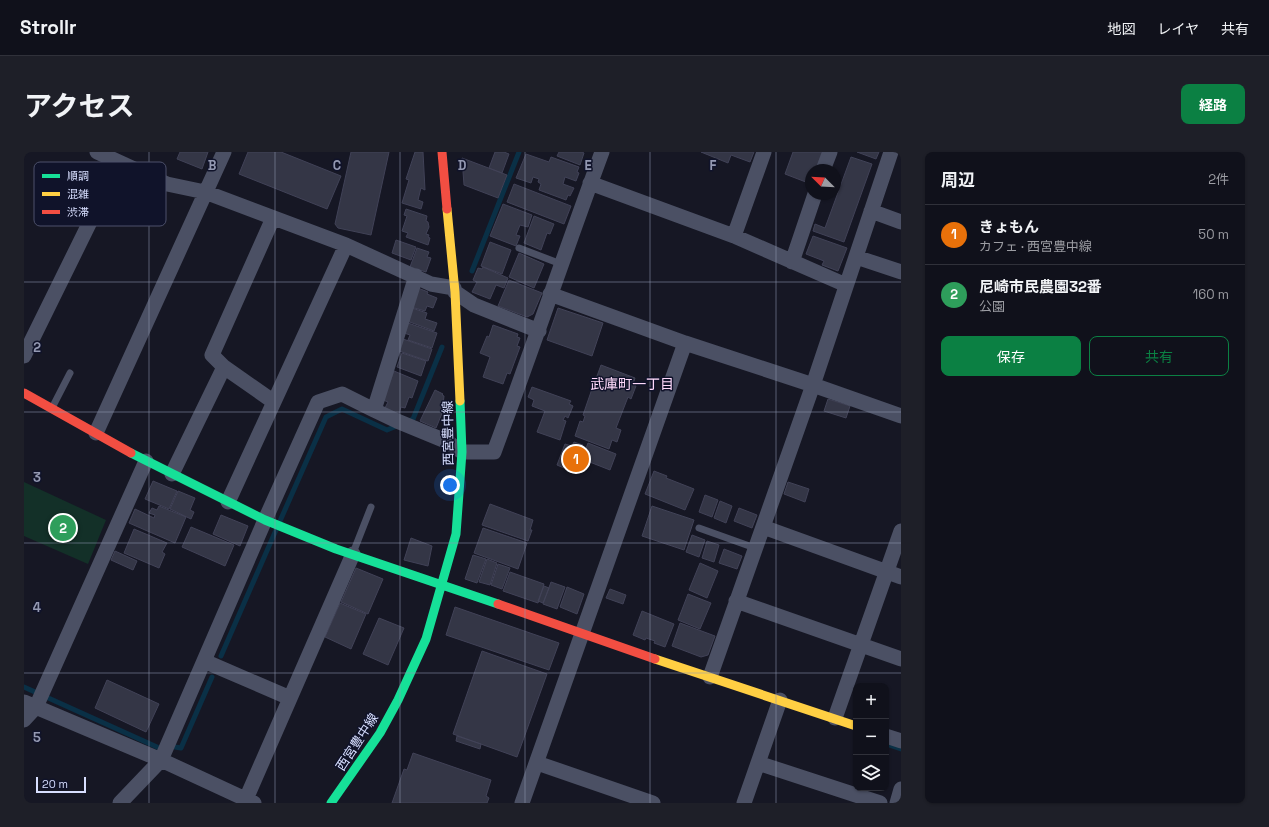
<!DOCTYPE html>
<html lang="ja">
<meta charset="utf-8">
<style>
:root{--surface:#10111b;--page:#1e1f28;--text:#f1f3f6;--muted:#9c9da3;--line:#30313a;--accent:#0b8043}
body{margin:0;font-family:"Space Grotesk","Noto Sans JP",sans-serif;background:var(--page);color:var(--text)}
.controls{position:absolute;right:12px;bottom:12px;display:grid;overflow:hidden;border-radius:8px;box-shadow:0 1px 3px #0004}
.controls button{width:36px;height:36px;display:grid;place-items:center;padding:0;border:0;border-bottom:1px solid var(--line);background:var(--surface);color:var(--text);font:20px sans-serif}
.compass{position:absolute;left:781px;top:12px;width:36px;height:36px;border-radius:50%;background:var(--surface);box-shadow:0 1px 3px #0004;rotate:294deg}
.scale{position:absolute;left:12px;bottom:10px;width:50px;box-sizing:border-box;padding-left:4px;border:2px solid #d8dfff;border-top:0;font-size:11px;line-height:14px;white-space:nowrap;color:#d8dfff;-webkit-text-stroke:3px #10132a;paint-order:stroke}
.you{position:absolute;left:426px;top:333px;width:14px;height:14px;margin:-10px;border:3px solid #fff;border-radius:50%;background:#1a73e8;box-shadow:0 0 0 6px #1a73e833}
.badge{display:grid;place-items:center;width:26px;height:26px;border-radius:50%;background:var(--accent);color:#fff;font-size:13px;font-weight:700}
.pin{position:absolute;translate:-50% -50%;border:2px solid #fff;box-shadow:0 1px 4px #0006}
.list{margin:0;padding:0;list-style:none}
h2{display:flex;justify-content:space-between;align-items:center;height:52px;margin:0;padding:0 16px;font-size:17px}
h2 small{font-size:13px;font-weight:400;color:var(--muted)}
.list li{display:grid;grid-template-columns:26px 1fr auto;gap:12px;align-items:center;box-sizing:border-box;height:60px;padding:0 16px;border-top:1px solid var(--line)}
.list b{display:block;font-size:15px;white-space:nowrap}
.list p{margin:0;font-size:13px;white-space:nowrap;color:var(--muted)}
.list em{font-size:13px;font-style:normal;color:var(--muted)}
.actions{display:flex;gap:8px;padding:12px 16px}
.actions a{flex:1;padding:9px 0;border:1px solid var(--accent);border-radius:8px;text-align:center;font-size:14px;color:var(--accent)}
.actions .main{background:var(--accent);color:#fff}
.icon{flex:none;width:22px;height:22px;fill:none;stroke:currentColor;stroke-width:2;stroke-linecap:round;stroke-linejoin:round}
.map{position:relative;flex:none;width:877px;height:651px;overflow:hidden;border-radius:8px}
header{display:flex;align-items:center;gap:24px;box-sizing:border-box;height:56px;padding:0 20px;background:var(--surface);border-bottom:1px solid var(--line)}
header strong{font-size:19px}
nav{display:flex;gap:22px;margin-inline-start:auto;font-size:14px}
.intro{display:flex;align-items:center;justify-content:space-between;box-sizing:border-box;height:96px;padding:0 24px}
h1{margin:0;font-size:28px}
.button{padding:10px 18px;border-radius:8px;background:var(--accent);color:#fff;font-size:14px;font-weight:700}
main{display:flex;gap:24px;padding:0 24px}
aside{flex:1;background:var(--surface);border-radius:8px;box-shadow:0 1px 3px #0004}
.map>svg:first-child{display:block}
</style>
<header>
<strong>Strollr</strong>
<nav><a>地図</a><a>レイヤ</a><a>共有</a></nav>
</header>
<div class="intro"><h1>アクセス</h1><a class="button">経路</a></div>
<main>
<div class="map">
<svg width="877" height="651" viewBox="0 0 877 651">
<rect width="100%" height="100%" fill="#161724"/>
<path fill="#133028" d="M0 330 82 368 64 412 0 384Z"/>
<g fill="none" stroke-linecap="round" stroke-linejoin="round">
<path stroke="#0a3046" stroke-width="5" d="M448 119 495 0
M382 270 389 267 418 195
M256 369 302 265 318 257 363 278 375 273
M197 504 252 378
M0 535 133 595
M862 592 877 597
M151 595 157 596 188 525"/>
</g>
<path fill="#343646" stroke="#414257" d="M156 0H184L178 17 153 7Z
M224 0H257L317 24 303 57 215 22Z
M327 0H365L347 83 314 76 311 72Z
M391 0H399L401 38 397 36 394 48 399 50 397 57 378 51 385 28 382 27Z
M471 0H480L485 2 478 21 465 16Z
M535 0H558L560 1 556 13 533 4Z
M677 0H730L726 10 707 3 704 11Z
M769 0H798L792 18H787V32L761 22Z
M833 0H855L852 7Z
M502 2 525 10 527 5 555 15 553 20 555 21 552 29 541 25 539 32 550 36 546 44 544 43 542 48 515 38 517 32 514 30 515 27 509 25 507 31 492 26Z
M827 5 848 12 820 90 789 79 791 72 801 76Z
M438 6 483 23 474 46 440 33Z
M490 32 547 54 540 72 483 50Z
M479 52 508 63 504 75 496 73 492 83 496 84 492 94 466 84Z
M382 57 403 64 402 69 404 70 405 75 402 82 405 83 404 85 406 86 404 93 382 85 384 81 378 79 383 64 380 63Z
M510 64 530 72 526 82 523 81 517 98 500 91Z
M789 84 823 96 814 119 798 113 800 109 782 102Z
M372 88 392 95 387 108 368 101Z
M466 90 487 98 478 122 457 114Z
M393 96 405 100 403 105 407 106 402 120 386 115Z
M495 101 520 112 510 136 485 125Z
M459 115 484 126 480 136 472 133 466 147 448 140 453 130 449 128 454 116 458 117Z
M485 128 518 141 509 162 503 165 474 154Z
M394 136 404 140 403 142 413 146 409 156 403 154 401 159 387 155Z
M388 156 403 161 401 167 413 171 410 179 383 169Z
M534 156 579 171 568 204 523 188Z
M384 171 413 181 408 196 384 188 386 183 380 181Z
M469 173 494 182 493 185 496 186 493 194 496 195 486 222 483 221 479 232 459 225 466 205 456 201 463 184 465 185Z
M379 187 408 197 404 209 375 199Z
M378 201 402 209 397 224 373 215Z
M577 213 611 226 609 232 612 234 607 247 604 245 592 276 597 278 593 290 588 288 585 297 551 284 556 269 559 270 561 264 559 263 569 234 572 235 574 228 572 227Z
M370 219 394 229 388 246 385 245 381 256 377 255 375 262 361 256 364 250 359 248Z
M508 235 547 249 545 252 549 254 544 266 541 264 539 268 542 269 536 288 513 280 521 259 508 254 510 248 504 245Z
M411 238 419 242 418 243 420 244 419 253 421 254 412 276 396 269Z
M804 247 826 254 822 266 800 259Z
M550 290 559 293 555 306 556 309 563 312 561 317 542 310 540 316 533 313 541 292 548 294Z
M564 291 592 302 586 318 558 307Z
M630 319 643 324 642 326 670 337 661 358 621 342Z
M129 329 153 339 145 357 121 347Z
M764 330 785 337 781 350 760 342Z
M154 339 171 346 166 358 170 360 167 367 146 357Z
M681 343 694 348 688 365 675 360Z
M696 349 708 354 702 371 690 366Z
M466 352 509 368 506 378H508L504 389 458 373Z
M135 354 162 365 151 391 105 371 111 357 130 366 131 363 125 361 128 356 133 358Z
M628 354 670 368 660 398 618 384Z
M715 356 733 363 728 376 710 369Z
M197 363 224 374 216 394 189 382Z
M167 375 210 393 201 414 158 395Z
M459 376 503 391 494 417 450 401Z
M110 377 143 391 138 400 141 402 135 416 100 401Z
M668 383 681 388 675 405 662 400Z
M387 386 408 394 404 414 380 408Z
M683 389 695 393 690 410 678 406Z
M700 397 718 404 713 417 695 411Z
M91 399 113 409 109 418 87 408Z
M449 403 462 407 453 431 441 427Z
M463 407 473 411 466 433 455 430Z
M676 411 694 419 683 446 665 438Z
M474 412 486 416 478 437 467 433Z
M332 416 359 427 344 462 317 450Z
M486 420 520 432 514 451 479 439Z
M527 430 541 435 533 457 519 452Z
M520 434 525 436 519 451 514 449Z
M543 435 560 442 553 462 536 455Z
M586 437 602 443 599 452 582 446Z
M664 442 687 451 676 477 654 468Z
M316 451 342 462 327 497 301 485Z
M431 455 535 491 525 518 422 483Z
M618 459 650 472 641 495 630 491 631 489 622 486 621 488 609 483Z
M355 466 380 476 364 513 339 502Z
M656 471 691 484 684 503 677 505 648 494Z
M458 499 523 522 493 605 429 582Z
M83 528 135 552 122 580 71 556Z
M433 584 457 592 456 597 432 589Z
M389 601 467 628 462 644 465 646 463 651H368L380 617 383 618Z"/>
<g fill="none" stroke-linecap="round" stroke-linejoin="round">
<path stroke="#4b5064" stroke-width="7" d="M495 96 537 112
M29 254 46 221
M675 376 731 396
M329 401 347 355"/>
<path stroke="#4b5064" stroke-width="15" d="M73 0 143 32 181 40 322 93 407 132 430 136
M799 18 806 0
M566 31 710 84 822 133
M847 59 877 70
M710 84 740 0
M832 105 877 120
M768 110 791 42
M431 140 450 153 515 179
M526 142 661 191 789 233 877 264
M0 204 95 11
M200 215 250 250
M350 258 373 269 424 290 438 300H470C507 201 541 100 578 0
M72 281 200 0
M148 322 200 215 188 203 249 66
M204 350 322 93
M739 375 877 425
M712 449 877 507
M180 509 266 546
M686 525 789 233 867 0
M0 550 137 608 230 651
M811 566 877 379
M0 568 12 555 122 309
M862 584 877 589
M513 611 629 651
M734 611 856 651
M222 647 329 402
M96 651 137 608 241 368 294 250 318 242 350 258 392 124
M498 651 661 191
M720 651 756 548
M873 651 877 637"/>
<path stroke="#16e098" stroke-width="9" d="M107 301 241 368 312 397 474 452
M307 651 356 581 374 548 402 487 432 382 438 300 436 249"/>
<path stroke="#ffcf43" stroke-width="9" d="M423 57 431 140 436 249
M631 507 832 574"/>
<path stroke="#f24e42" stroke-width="9" d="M418 0 423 57
M0 241 107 301
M474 452 631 507"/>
</g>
<path fill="none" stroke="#9499b2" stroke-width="1" stroke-opacity="0.55" d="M125 0V651M251 0V651M376 0V651M501 0V651M626 0V651M752 0V651M0 130H877M0 260H877M0 391H877M0 521H877"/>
<g text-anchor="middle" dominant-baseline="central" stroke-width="3" stroke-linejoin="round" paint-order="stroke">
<g font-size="13" fill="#d8dfff" stroke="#10132a">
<text transform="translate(424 281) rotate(-91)">西宮豊中線</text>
<text transform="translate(333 590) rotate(-57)">西宮豊中線</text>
</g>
<g font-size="14" fill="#ffdafc" stroke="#10132a">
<text x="608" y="232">武庫町一丁目</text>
</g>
</g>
<rect x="10" y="10" width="132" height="64" rx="6" fill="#10132a" stroke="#4c506a" stroke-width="1"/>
<rect x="18" y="22" width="18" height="4" fill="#16e098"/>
<rect x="18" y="40" width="18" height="4" fill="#ffcf43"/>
<rect x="18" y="58" width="18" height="4" fill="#f24e42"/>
<g font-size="11" fill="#d8dfff">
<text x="43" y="28">順調</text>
<text x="43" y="46">混雑</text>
<text x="43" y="64">渋滞</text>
</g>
<g font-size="13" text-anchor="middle" font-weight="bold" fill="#9499b2" stroke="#10132a" stroke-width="3" stroke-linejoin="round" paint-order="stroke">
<text x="188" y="18">B</text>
<text x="313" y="18">C</text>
<text x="438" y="18">D</text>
<text x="564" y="18">E</text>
<text x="689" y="18">F</text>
<text x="13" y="200">2</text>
<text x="13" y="330">3</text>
<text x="13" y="460">4</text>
<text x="13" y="590">5</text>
</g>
</svg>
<div class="controls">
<button>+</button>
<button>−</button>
<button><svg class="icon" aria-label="layers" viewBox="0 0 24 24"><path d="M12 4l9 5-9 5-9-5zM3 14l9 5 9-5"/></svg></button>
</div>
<svg class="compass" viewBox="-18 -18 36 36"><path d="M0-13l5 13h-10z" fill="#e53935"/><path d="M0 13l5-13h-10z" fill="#9c9da3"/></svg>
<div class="scale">20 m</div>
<div class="you"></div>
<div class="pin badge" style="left:552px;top:307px;background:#e8710a">1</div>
<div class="pin badge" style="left:39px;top:376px;background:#2e9e5b">2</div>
</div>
<aside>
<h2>周辺<small>2件</small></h2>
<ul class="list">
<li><span class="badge" style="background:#e8710a">1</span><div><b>きょもん</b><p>カフェ · 西宮豊中線</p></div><em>50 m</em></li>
<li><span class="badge" style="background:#2e9e5b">2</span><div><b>尼崎市民農園32番</b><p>公園</p></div><em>160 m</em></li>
</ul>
<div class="actions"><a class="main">保存</a><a>共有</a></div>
</aside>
</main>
